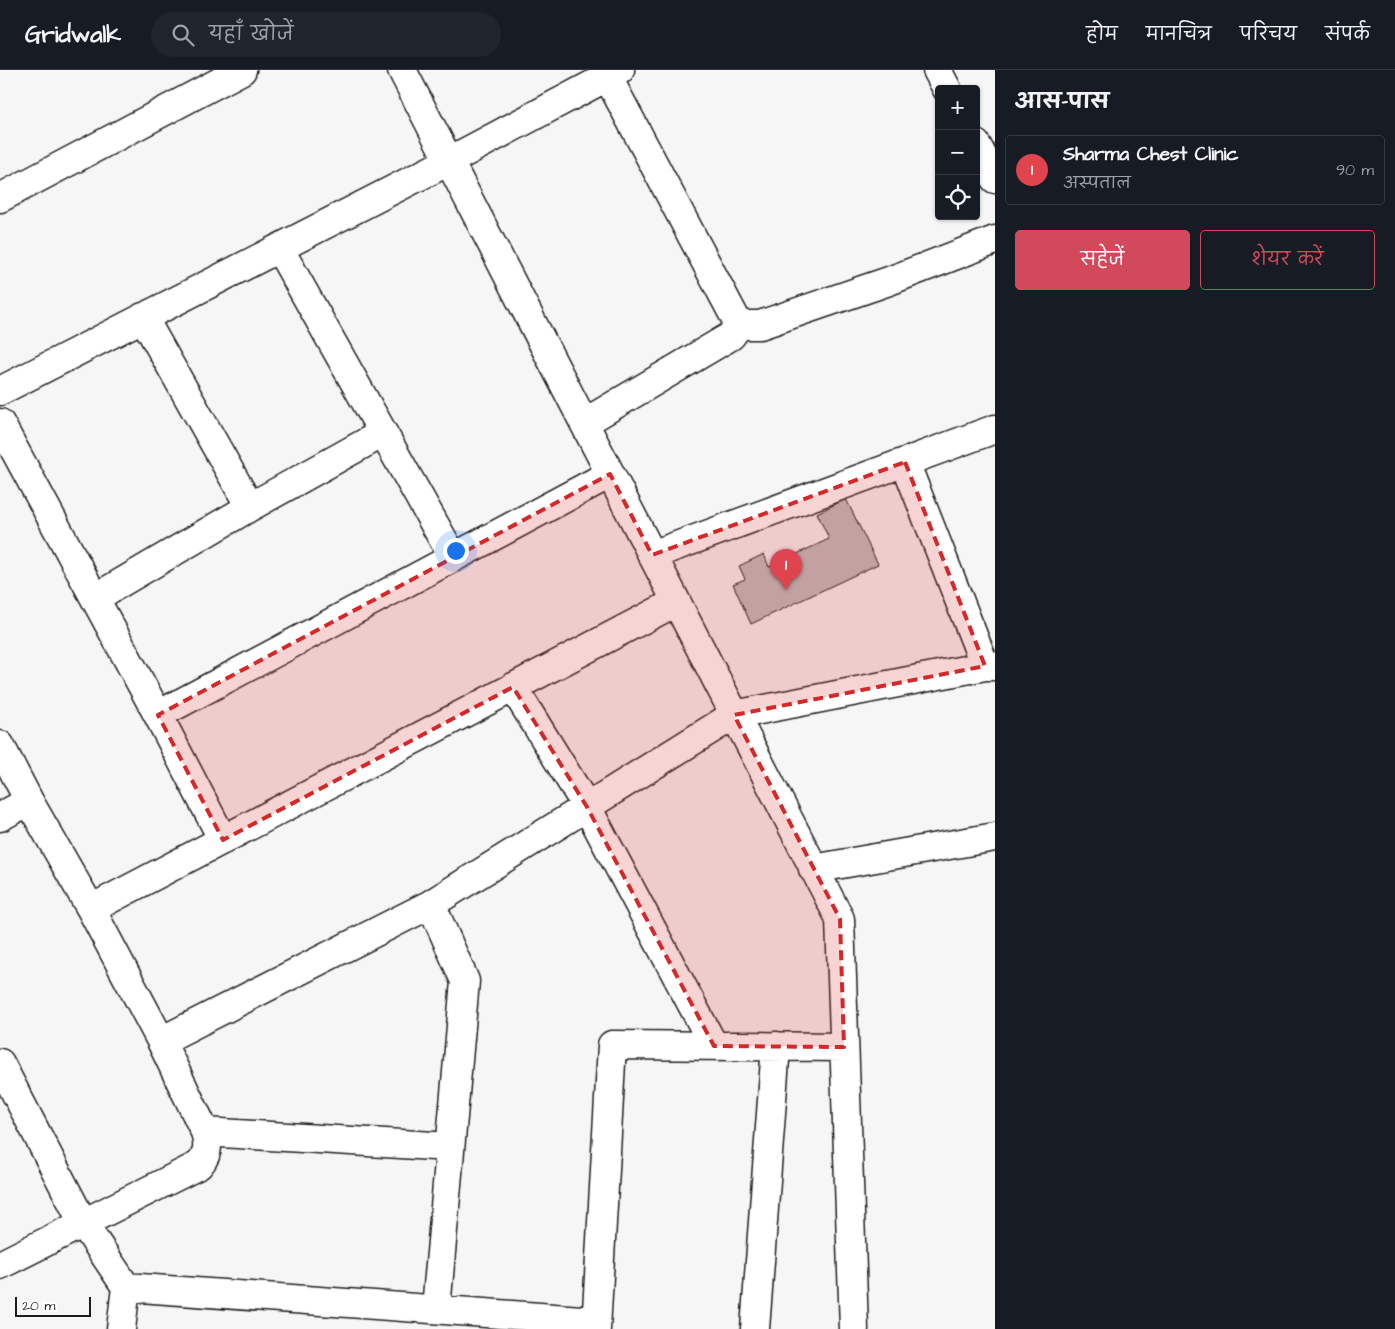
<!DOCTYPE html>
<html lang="hi">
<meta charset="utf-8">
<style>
:root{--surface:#171b24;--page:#20242c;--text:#f1f3f6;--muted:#9ea1a6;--line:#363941;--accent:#d1495b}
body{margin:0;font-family:"Architects Daughter","Playpen Sans Deva",sans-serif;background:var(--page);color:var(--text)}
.controls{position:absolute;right:15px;top:15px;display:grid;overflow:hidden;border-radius:5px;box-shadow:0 1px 4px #0004}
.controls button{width:45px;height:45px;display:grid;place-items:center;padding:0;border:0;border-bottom:1px solid var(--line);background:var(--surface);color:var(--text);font:25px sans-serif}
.scale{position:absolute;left:15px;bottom:12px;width:76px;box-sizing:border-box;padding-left:5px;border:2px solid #1c1c1c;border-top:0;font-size:14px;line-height:18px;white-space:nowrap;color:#1c1c1c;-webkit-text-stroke:4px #fff;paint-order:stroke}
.you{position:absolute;left:455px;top:480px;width:18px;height:18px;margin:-12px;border:4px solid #fff;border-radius:50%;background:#1a73e8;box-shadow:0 0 0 8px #1a73e833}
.badge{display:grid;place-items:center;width:32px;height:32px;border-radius:50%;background:var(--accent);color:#fff;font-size:16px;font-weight:700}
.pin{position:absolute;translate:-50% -41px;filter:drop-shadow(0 1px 2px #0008)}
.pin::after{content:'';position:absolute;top:26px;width:18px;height:15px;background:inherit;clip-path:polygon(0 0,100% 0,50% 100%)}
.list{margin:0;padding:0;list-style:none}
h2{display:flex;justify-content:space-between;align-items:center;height:65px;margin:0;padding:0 20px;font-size:21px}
h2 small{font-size:16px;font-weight:400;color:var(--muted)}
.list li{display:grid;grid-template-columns:32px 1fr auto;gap:15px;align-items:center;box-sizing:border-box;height:70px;margin:0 10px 10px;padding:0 10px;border:1px solid var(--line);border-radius:5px}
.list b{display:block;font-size:19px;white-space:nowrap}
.list p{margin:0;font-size:16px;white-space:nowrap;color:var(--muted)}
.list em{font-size:16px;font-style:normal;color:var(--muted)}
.actions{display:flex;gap:10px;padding:15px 20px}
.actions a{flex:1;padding:11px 0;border:1px solid var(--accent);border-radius:5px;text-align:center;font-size:18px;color:var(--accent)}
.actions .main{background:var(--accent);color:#fff}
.icon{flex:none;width:28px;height:28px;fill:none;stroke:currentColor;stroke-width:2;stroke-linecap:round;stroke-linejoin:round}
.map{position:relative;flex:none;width:995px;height:1259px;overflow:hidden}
header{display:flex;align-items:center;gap:30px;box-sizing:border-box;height:70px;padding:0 25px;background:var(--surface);border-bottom:1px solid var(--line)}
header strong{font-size:24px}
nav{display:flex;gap:28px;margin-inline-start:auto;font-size:18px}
.search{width:350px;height:45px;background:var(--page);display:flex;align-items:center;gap:12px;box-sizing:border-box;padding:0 18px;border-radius:28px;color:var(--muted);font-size:19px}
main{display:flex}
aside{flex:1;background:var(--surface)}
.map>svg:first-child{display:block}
</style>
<header>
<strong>Gridwalk</strong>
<div class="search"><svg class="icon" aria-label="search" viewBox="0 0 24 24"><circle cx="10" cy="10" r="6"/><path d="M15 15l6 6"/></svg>यहाँ खोजें</div>
<nav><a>होम</a><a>मानचित्र</a><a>परिचय</a><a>संपर्क</a></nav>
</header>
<main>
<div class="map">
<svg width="995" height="1259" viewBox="0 0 995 1259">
<rect width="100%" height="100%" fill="#f6f6f6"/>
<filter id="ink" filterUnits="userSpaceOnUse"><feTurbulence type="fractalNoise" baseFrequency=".02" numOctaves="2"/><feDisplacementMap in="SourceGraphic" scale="10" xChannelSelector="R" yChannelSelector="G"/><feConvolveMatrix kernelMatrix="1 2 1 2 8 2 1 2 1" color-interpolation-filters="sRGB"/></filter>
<g filter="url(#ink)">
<path fill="#c0c0c0" stroke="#1c1c1c" d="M846 429 878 494 751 554 733 514 745 509 739 496 764 484 769 497 829 469 817 443Z"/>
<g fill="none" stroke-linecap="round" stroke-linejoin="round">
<g stroke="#1c1c1c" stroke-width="31">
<path id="minor" d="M402 0 840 849 854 1259
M604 0 739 255
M937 0 947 19
M976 74 995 109
M0 128 242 0
M279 178 453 487
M739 255H760L889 211 995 170
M0 321 449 91 620 0
M0 353 158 645
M584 353 731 266 739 255
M905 392 985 596
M250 437 383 363
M652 485 995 359
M95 528 250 437 143 247
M513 617 587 737 714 976
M0 675 29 731 91 839 676 532
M0 747 29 731
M223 770 158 645 610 404
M813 799 995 767
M431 834 734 645 985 596H995
M161 971 431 834 465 911 436 1239
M0 993 83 1153 126 1217 121 1259
M205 1062 450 1077
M0 1195 199 1095C208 1085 209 1075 205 1062L161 971 91 839
M126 1217 596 1251
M596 1259 612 975 844 977
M755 1259 776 976"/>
</g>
<use href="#minor" stroke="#fff" stroke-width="28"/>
</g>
</g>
<path fill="#d62828" fill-opacity="0.2" stroke="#d62828" stroke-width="4" stroke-dasharray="10 6" stroke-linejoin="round" d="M905 392 985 596 734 645 840 849 844 977 714 976 587 737 513 617 223 770 158 645 610 404 652 485Z"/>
</svg>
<div class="controls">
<button>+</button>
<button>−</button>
<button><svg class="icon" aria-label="locate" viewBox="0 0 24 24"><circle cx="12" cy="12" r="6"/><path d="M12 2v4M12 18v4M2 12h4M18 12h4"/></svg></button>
</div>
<div class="scale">20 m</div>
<div class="you"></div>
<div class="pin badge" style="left:786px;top:520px;background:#e0444e">1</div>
</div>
<aside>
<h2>आस-पास<small></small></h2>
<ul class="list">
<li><span class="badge" style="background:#e0444e">1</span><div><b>Sharma Chest Clinic</b><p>अस्पताल</p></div><em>90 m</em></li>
</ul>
<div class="actions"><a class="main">सहेजें</a><a>शेयर करें</a></div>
</aside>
</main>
